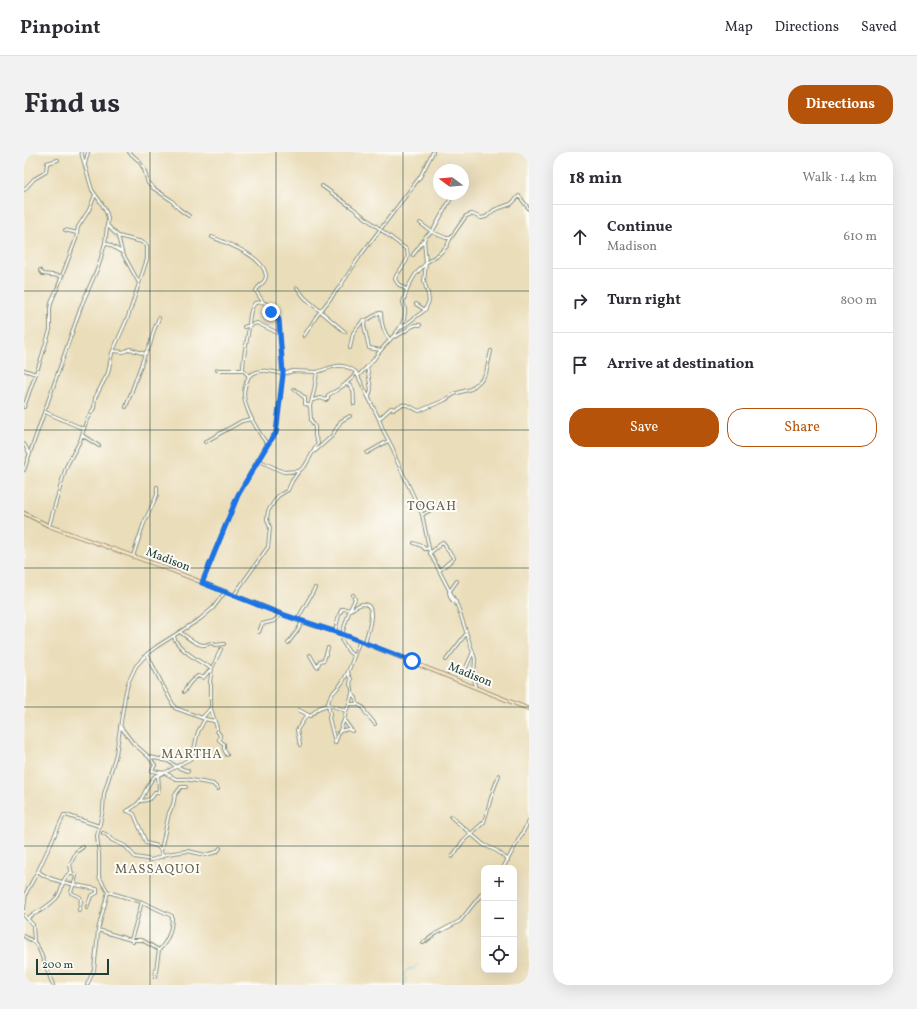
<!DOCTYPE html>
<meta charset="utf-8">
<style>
:root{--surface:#fff;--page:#f2f2f3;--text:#2b2b33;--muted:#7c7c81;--line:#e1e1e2;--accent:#b45309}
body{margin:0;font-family:Vollkorn,serif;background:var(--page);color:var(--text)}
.controls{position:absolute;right:12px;bottom:12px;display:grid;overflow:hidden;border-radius:8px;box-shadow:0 4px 16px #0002}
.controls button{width:36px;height:36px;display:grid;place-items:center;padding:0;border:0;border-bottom:1px solid var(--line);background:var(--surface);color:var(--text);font:20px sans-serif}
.compass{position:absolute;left:409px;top:12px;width:36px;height:36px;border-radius:50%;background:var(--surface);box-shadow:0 4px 16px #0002;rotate:286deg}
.scale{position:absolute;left:12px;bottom:10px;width:73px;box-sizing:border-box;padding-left:4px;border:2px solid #1f3d34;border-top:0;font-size:11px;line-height:14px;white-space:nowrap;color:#1f3d34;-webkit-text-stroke:3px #fdfcf7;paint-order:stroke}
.stop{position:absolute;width:12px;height:12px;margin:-9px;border:3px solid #1a73e8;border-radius:50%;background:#fff}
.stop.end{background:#1a73e8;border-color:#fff;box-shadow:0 1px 4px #0008}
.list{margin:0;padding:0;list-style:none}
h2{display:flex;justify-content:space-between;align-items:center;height:52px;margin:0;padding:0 16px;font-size:17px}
h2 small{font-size:13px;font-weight:400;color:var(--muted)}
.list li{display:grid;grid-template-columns:26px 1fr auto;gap:12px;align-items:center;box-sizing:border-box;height:64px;padding:0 16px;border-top:1px solid var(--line)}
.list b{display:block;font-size:15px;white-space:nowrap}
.list p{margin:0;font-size:13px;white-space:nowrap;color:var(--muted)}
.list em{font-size:13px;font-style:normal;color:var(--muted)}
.actions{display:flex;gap:8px;padding:12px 16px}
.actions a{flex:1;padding:9px 0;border:1px solid var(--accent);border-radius:16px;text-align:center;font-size:14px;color:var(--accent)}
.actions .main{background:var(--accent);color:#fff}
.icon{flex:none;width:22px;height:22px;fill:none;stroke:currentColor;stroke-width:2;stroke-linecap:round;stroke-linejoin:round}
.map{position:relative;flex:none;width:505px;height:833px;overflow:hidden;border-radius:16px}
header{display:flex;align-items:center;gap:24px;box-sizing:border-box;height:56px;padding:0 20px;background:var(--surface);border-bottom:1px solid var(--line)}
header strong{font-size:19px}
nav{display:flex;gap:22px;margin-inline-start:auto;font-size:14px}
.intro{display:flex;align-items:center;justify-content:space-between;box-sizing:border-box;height:96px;padding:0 24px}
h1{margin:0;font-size:28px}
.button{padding:10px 18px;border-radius:16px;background:var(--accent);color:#fff;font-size:14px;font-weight:700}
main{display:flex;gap:24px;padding:0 24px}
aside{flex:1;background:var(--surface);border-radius:16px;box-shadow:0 4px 16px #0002}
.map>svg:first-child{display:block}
</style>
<header>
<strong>Pinpoint</strong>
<nav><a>Map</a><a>Directions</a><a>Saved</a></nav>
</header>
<div class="intro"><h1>Find us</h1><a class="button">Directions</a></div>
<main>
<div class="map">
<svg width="505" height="833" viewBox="0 0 505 833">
<rect width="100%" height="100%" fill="#fdfcf7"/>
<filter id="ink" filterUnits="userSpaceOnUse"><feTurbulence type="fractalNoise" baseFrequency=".025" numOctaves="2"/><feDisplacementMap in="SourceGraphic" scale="8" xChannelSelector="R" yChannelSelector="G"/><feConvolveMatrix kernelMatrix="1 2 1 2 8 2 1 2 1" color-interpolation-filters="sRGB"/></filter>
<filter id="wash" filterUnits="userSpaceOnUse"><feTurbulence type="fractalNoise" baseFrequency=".012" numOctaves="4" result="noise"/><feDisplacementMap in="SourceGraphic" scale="16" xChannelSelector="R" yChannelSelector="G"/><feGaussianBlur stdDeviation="0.9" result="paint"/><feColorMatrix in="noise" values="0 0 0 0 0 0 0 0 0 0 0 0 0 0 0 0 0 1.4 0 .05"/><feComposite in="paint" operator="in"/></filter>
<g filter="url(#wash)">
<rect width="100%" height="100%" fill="#eaddb9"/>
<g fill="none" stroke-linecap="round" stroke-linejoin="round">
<path stroke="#53bdd0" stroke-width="1" d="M380 833 382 829 381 821 384 817H390L394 812"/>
</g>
</g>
<g filter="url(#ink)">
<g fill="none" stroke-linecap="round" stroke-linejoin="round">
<g stroke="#848d76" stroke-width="4">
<path id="street" d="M105 0 115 9 120 17 124 31 129 36 147 48 155 57 165 64
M61 12 64 0
M298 34 326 54 382 97C389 108 374 117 371 127L374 132 383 138
M0 38 10 27 22 20 23 11 34 8
M396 71 408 80 426 48
M41 78 53 81
M94 84 98 100 115 131
M188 85C203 91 241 105 242 124 242 131 234 133 232 139L239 150 244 153
M81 91C87 92 92 98 98 100
M389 103 400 88
M16 118 19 122 37 124
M273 136 281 146 321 180
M392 152 401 158
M220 175 233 171 256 182
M377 176 401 158 405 149 404 142 400 129 402 111 400 88 402 84 408 80 422 86H426
M280 184 292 165 317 133 336 104 396 25 409 0
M368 185C380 184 386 171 396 173
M326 196 329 181 337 171 339 168 341 169
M357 198 345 196 340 173 341 169 355 161H357C357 171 360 181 366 188
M90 199 99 200 106 197 121 202
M343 215C349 210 352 203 357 198 369 183 387 171 379 150L384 135 391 123 403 110 415 102 423 94 426 87 442 64 448 62 457 66 462 65 470 58 487 52 495 44 505 57
M0 218 12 222
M193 218H219
M335 223 343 215 347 237 345 245
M225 224 219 218C219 205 222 194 224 182 226 172 224 159 231 151L239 150
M322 232C332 235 329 243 330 252
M270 237 281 246V252L286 254
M289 248 297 246 302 248 304 246V243C313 239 329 228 332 220
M0 255 16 210 26 178V156L28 148 33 137 52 87 54 75 65 58 71 43
M102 255 121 202 126 193 130 178 135 166
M21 260 60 277
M355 267 367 256 370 257C382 249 384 254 395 259L421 248 430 242 447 237 458 227 462 221 467 199
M58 283 75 294
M181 290 218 269 228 267
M0 292 6 302
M243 292C234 280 221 258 220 243 220 237 222 230 225 224 236 216 246 219 259 222L255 169 251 161 247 160
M291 299 308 284 317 269 326 264
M343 301 364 289
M234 308 255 318 260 320 275 319 281 314 294 291 291 284V275L287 268 286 254 290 239 293 220C309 215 317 209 332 220L355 267 359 278 369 297 372 307 398 362 406 401 434 455 451 507 450 522 451 534
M0 318 58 152 75 113 81 91 84 67 83 62 78 52 68 38 57 0
M393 349 404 353 408 350 410 356 398 363
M25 374 42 315 56 289 63 267 70 256 71 246 84 221 88 201 104 165 123 107V94L118 90 94 84 83 73
M390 391 398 394 401 397 405 396
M406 401 419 390 422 394 421 395 430 406 416 418
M109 404 120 371 133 343V335
M178 431 214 343 243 292 252 281 259 222 269 219 293 220
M210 443 244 395 246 376 243 367 244 359 254 344 264 338 268 329 275 319
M432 450C427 449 426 445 425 440L433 429
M273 468 291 436
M311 479 315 463 318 457C321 457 325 458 328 457 331 455 336 452 340 452 354 453 343 483 341 490
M156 480C163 485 173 494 181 493 184 492 186 491 188 491L191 493 200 492
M235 480 238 472 250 469 257 462
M318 482 325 460 331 447 329 443
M150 484C151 495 178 512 188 516L197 497
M318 489 325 500 330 504
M264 491 274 478 278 470
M286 503 293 515
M422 508 442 482
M293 515 296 509 300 508 304 496
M324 520 325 524 327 527 326 533 328 536V542L332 546 333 552
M438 522 441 518 449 500
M160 540C164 533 166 529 174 524L179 526 186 518
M304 552 306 563 305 566 311 590
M325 552 328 542
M187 557 193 576V579L196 583 195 588 200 592V597L203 603
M275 558 286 564 295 556 304 553
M322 559 325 552H333L340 556 341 560 351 572
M178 566 187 556V533L186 530 188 516
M181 567 190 569
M96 574 109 591 125 605 131 613 128 619 141 621 152 627H161L189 632 194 637
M316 579 324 577 328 579 320 568
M311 591 320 568 322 559 304 552C305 542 311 540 317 532 327 519 329 503 336 489
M276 593 273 578 283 563
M126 605 144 609 153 615 164 619
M116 649C124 649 129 647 131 640L134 641 135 636 134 623
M103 659C122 649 118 640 129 626 131 623 134 623 137 622 149 618 157 611 168 606L174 580 181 567 151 556 137 530 123 502
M104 659 110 662 122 691 133 694 137 698 138 705
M427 665 460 693 473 699 484 708
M79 681 83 683 88 688 101 694 111 705 128 708 143 702 164 699 181 703 193 700 196 696
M137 698 145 661 149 653 151 643 157 635H162
M428 705 439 689 460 670 469 639 475 623
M479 716 505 669
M14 719C25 730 58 734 73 737V741L67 744 63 755
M84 740 118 750 148 764C148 777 145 788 135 798
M0 756 2 741 14 719 40 663H42L75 674
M55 758 57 749 56 745 47 741C48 734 51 732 52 723L48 722 46 713 52 700 59 695
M0 763 9 773 10 790
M4 766C7 763 8 763 12 761 17 759 31 749 34 744 41 734 35 729 47 720
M74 778 107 788H118L135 798 131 825
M0 784 10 790 15 797 29 833
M109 790 107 788 118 750
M399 791 413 781 436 769 460 739
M63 833 70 818 73 791 74 778 84 740 75 725V702L73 684 79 658 80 642 92 602 101 544 104 531 112 514 123 502 132 495 176 467 189 456 201 440"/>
</g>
<g stroke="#848d76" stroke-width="4.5">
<path id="secondary" d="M0 361 25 374 139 415 273 468 318 482 505 557"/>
</g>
<use href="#street" stroke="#fff" stroke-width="2"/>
<use href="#secondary" stroke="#fee4c5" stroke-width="2.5"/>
</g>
</g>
<g fill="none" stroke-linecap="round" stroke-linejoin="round" filter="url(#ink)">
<path stroke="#1a73e8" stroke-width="5" d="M247 160 251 161 255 168 259 222 252 281 244 292 214 343 178 431 257 462 318 482 388 509"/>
</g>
<path fill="none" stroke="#1f3d34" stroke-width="1" stroke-opacity="0.55" d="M126 0V833M252 0V833M379 0V833M0 139H505M0 278H505M0 416H505M0 555H505M0 694H505"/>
<g text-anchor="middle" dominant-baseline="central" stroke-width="4" stroke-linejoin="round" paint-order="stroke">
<g font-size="12" fill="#1f3d34" stroke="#fdfcf7">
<text transform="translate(144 408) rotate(21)">Madison</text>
<text transform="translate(446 523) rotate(22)">Madison</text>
</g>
<g font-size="13" letter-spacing="1" fill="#64604b" stroke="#fdfcf7">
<text x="408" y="355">TOGAH</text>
<text x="168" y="603">MARTHA</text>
<text x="134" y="718">MASSAQUOI</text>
</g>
</g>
</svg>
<div class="controls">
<button>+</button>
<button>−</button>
<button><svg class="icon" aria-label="locate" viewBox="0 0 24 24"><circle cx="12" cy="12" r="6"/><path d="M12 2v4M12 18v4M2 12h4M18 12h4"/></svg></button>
</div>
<svg class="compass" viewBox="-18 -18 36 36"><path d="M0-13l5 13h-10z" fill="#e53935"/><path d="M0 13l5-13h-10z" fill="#7c7c81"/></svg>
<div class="scale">200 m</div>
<div class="stop" style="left:388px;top:509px"></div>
<div class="stop end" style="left:247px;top:160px"></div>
</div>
<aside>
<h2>18 min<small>Walk · 1.4 km</small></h2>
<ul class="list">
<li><svg class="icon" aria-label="ahead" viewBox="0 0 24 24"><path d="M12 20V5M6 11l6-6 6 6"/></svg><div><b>Continue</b><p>Madison</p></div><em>610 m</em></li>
<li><svg class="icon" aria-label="right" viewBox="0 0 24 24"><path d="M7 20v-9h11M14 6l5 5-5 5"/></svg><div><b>Turn right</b></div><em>800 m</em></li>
<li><svg class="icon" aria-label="arrive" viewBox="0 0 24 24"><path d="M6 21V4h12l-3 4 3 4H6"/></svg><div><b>Arrive at destination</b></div></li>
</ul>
<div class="actions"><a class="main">Save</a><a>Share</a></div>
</aside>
</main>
